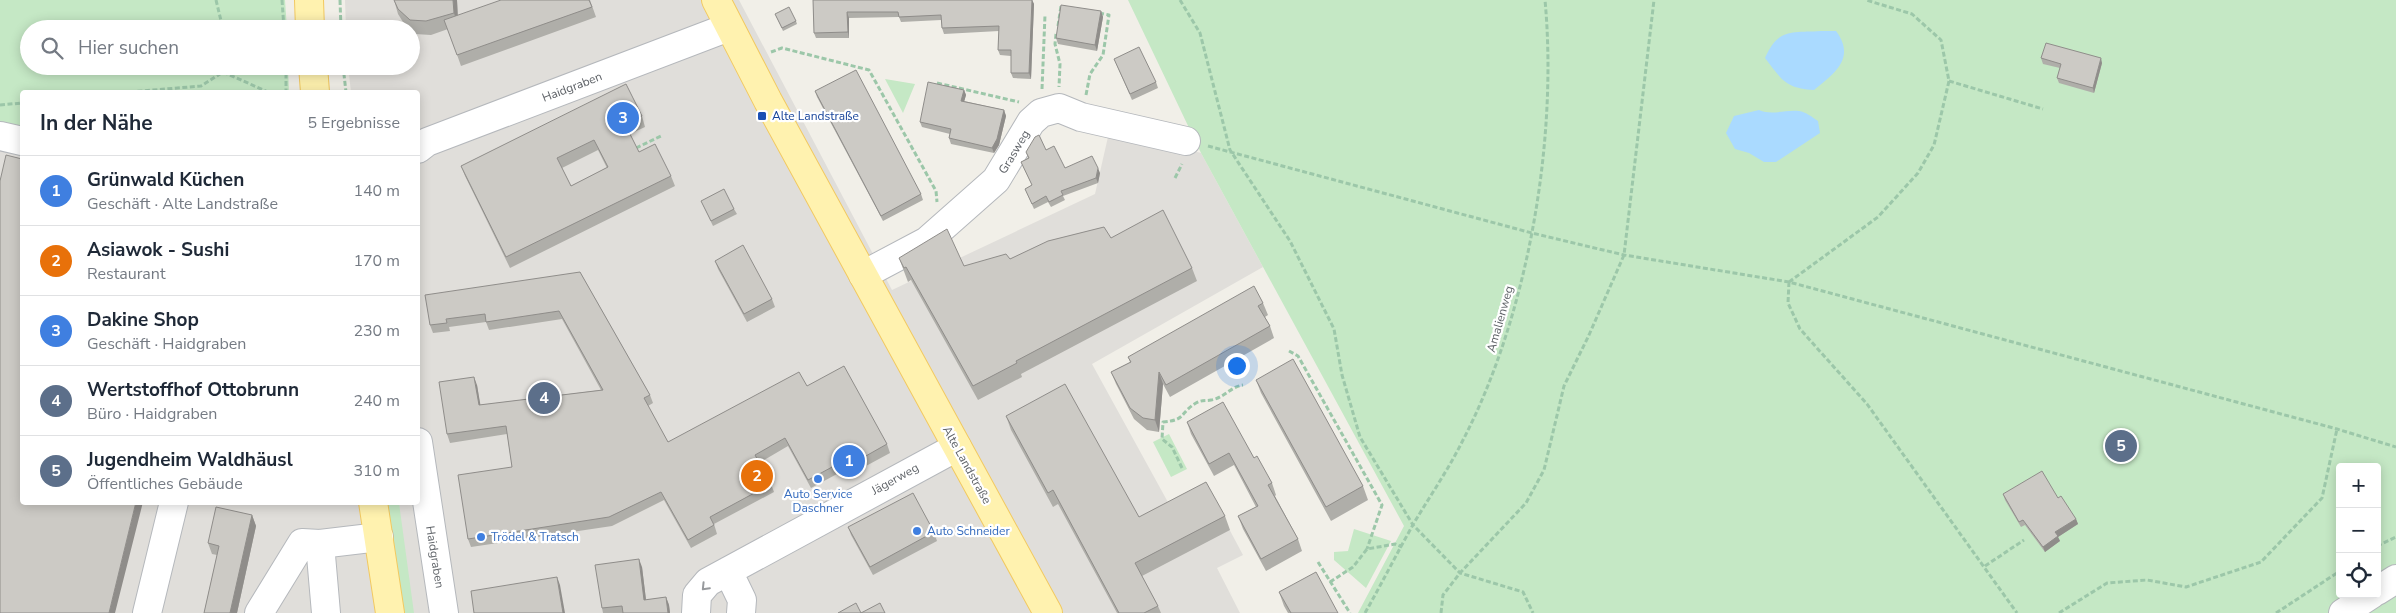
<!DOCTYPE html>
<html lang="de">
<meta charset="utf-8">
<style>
:root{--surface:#fff;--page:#f6f6f7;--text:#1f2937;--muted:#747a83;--line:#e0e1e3;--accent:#ea4335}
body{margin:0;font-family:"Nunito Sans",sans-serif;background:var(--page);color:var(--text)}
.controls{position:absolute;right:15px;bottom:15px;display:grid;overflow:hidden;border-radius:5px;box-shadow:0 2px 12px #0003}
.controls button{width:45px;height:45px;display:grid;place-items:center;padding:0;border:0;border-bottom:1px solid var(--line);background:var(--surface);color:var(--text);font:25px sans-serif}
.you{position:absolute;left:1236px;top:365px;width:18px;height:18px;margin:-12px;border:4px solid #fff;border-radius:50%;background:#1a73e8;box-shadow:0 0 0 8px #1a73e833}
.badge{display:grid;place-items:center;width:32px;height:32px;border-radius:50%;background:var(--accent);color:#fff;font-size:16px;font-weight:700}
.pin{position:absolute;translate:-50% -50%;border:2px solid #fff;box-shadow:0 1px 5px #0006}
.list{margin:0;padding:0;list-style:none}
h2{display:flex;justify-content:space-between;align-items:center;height:65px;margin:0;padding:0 20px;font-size:21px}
h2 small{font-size:16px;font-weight:400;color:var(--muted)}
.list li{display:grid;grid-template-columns:32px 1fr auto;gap:15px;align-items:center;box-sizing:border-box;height:70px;padding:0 20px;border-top:1px solid var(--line)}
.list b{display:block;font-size:19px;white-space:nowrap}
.list p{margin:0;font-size:16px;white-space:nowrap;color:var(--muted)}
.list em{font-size:16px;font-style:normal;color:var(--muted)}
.icon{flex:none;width:28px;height:28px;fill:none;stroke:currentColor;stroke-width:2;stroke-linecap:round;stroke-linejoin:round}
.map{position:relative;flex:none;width:2396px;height:613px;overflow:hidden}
.search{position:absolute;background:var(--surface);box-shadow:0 2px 12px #0003;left:20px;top:20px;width:400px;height:55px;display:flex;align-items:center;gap:12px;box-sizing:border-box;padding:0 18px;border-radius:28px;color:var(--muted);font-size:19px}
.panel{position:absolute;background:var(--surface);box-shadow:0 2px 12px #0003;left:20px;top:90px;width:400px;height:415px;border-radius:5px}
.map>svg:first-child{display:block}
</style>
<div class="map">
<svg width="2396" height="613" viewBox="0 0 2396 613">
<rect width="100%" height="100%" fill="#f1efe8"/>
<path fill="#e0deda" d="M345 0H739L892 290 1095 194 1110 128 1201 153 1263 267 1092 364 1175 515 1211 495 1243 555 1217 568 1240 613H0V113L22 111V502H418V92H351L348 66H411V29H346Z"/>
<path fill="#c5e8c5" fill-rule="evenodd" d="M0 0H285L287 29H29V66H288L289 92H22V130L0 125Z
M1128 0H2396V613H1358L1404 526 1201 153ZM2340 467H2377V594H2340Z
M885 79 915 84 903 113Z
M1169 434 1187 469 1171 477 1153 442Z
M385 503H399L414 613H400Z
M1354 529 1391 541 1366 588 1334 560V552L1348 551Z"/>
<path fill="#aadaff" d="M1821 31H1836C1856 58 1835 73 1814 90 1785 88 1782 80 1765 58 1778 28 1791 33 1821 31Z
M1759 110C1773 116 1785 109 1799 111 1806 112 1812 117 1818 121L1820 133 1776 162H1764L1749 153 1735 149 1726 133 1734 116Z"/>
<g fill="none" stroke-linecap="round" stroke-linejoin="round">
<g stroke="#b5b8bc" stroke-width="30">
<path id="minor" d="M0 136 22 141
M418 149 427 142 729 27
M863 275 927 241 996 180 1031 122 1041 113 1059 108 1081 117 1186 141
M418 442 444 613
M320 544 326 613
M728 571 742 600 741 613
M2377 591 2396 579
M147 613 174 502
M259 613 302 543 320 544 379 537
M696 613 697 595 708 582 957 447
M2343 613 2372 594"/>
</g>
<g stroke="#f2c960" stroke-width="30">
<path id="major" d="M309 0 310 29
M716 0 768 101 1048 613
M313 66 315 92
M373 502 390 613"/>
</g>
<path stroke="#9cc7a9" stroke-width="3" stroke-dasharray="5 2.5" stroke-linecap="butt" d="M216 0 223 29
M282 0 284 29
M340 0 341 29
M1180 0 1200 33 1230 150 1290 241 1334 329 1342 375 1360 437 1413 525 1460 573 1523 592 1533 613
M1058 26 1061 6 1065 7
M1056 34 1055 44 1060 64 1059 87
M771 52 782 48 869 70 936 191 937 202
M286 66V92
M343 66 346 92
M223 72 224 66
M1949 81 2043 109
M937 83 1019 102
M1042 89 1045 15
M130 92 201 86 223 72 268 92
M1086 95 1090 74 1103 55 1109 15 1099 13
M0 105 22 103
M1208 146 1532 233 1624 255 1789 282 2337 429 2396 447
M636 148 663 135
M1175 178 1182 164
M1789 282 1788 303 1800 329 1867 404 2017 613
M1789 282 1878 217 1918 173 1934 145 1949 81 1941 40 1912 14 1866 0
M1289 351 1298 356 1382 505 1367 549
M1182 468 1172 447 1162 439 1163 422C1187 420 1179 413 1196 403 1201 400 1205 401 1211 400 1224 398 1230 387 1243 385
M2377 546 2396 537
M1318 562 1350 613
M1985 566 2024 540
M1330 582 1353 567 1367 549 1395 544 1402 547
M1365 613C1382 583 1397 553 1414 523 1430 496 1448 470 1462 442 1528 316 1558 140 1545 0
M1441 613 1443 595 1460 573 1526 503 1544 470 1564 386 1589 335 1624 255 1654 0
M2059 613 2107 583 2147 580 2186 587 2261 562 2322 498 2337 429
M2276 613 2340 571"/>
<use href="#minor" stroke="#fff" stroke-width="28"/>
<use href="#major" stroke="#fff2af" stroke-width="28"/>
</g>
<path fill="#afaea9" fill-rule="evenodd" d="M394 0H457L458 15 590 0 596 17 461 66 448 29 431 35 415 34 411 30V29H410L403 22 398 14Z
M813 0H1032L1034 4 1031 79 1013 78 1011 73V56L1000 55 998 50 999 31 944 34 942 28 941 20 901 22 899 17 849 18V38H816L814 33Z
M1101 11 1103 17 1097 51 1058 44 1056 38Z
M776 16 796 21 797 24 783 31Z
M2041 58 2102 63 2094 93 2059 83 2057 78 2060 68 2043 64Z
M1114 59 1156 82 1158 88 1132 100Z
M964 90 966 95 964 101 1004 110 1006 116 999 145 994 153 951 144 949 138 950 134 922 127 920 122Z
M815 91 921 194 923 200 883 221 817 97Z
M642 116 645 127 630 134 639 152 671 176 675 186 510 268 465 176 461 166ZM598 150 607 168 571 186 562 168Z
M1046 150 1065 168 1100 173 1098 183 1063 196 1065 200 1051 207 1048 202 1034 209 1025 189 1032 185 1021 162 1028 158 1026 152Z
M701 201 734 209 737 214 713 226Z
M1111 238 1192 268 1197 281 1021 374 1022 377 978 400 911 280 908 282 899 258 964 266 1010 259Z
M715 261 772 299 775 307 747 322 718 269Z
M580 272 650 395 653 403 648 406 668 442 807 386 887 444 890 453 853 473 850 467 811 488 788 446 759 463 771 484 774 492 714 524 717 534 691 548 664 500 612 526 471 547 468 539 512 467 507 434 450 443 447 434 477 385 480 405 601 390 562 319 489 330 486 322 449 327 450 331 433 333 430 325Z
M1263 303 1268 315 1265 317 1270 326 1274 338 1170 397 1163 384 1159 432 1147 430 1134 419 1116 384 1111 372 1130 362 1128 357Z
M1256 380 1363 486 1368 500 1331 521 1261 393Z
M1006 416 1139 517 1225 516 1230 530 1142 576 1158 606 1161 613H1117L1058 504 1053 507 1011 430Z
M1187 422 1254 458 1272 483 1276 495 1275 496 1298 539 1302 551 1266 571 1243 529 1238 516 1256 507 1234 465 1214 476 1191 434Z
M2003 494 2058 498 2076 519 2078 524 2058 537 2060 541 2045 552 2025 525 2021 527 2005 500Z
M252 515 256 526 237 613H204L217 555 212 554 208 543Z
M848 527 934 532 937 541 873 575 851 535Z
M642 567 646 600 666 597 669 605 670 613H603L602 608Z
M1279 592 1338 613H1288L1284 606Z"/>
<path fill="#8f8d8a" d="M453 0H457L458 26 454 13Z
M1032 0 1034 4 1031 79 1029 73Z
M1101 11 1103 17 1097 51 1095 45Z
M847 12 849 18V38L848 32Z
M2101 58 2102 63 2094 93 2093 88Z
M964 90 966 95 963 106 961 101Z
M1004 110 1006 116 999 145 994 153 992 148Z
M1098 168 1100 173 1098 183 1096 178Z
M1159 372 1163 384 1159 432 1155 420Z
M474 377 477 385 482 414 479 405Z
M136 502H143L115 613H109Z
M252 515 256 526 237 613H230Z
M2076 519 2078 524 2058 537 2060 541 2045 552 2043 547 2055 532Z
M639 559 642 567 647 608 644 600Z
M557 577 560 585 565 613H563Z
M666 597 669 605 670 613H668Z"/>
<path fill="#cccac5" stroke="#8f8d8a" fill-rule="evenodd" d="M394 0H453L454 13 426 21 410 20 398 9Z
M501 0H589L592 7 457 55 444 20Z
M813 0H1032L1029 73H1011V50H998L999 26 942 28 941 15 899 17 898 12H847L848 32 814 33Z
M1061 5 1101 11 1095 45 1056 38Z
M789 7 796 21 782 28 775 14Z
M2046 43 2101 58 2093 88 2057 78 2061 64 2041 58Z
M1139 47 1156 82 1130 94 1114 59Z
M856 70 921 194 881 216 815 91Z
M928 82 964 90 961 101 1004 110 997 139 992 148 949 138 951 129 920 122Z
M626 84 642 116 625 124 639 152 655 144 671 176 506 257 461 166ZM594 140 608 167 571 186 557 158Z
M1039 135 1046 150 1054 146 1065 168 1092 156 1098 168 1096 178 1061 191 1063 195 1049 202 1046 196 1032 204 1025 189 1032 185 1021 162 1029 158 1026 152 1035 137Z
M6 155 22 159V502H136L109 613H0V181Z
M724 189 734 209 711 221 701 201Z
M1163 210 1192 268 1016 361 1017 363 973 386 906 267 904 268 899 258 947 229 964 266 1006 254 1010 259 1048 241 1104 227 1111 238Z
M743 245 772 299 744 314 715 261Z
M580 272 650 395 644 398 668 442 799 372 807 386 844 366 887 444 850 465 847 459 808 480 785 438 755 455 771 484 710 517 714 525 688 540 661 492 609 517 468 539 458 475 512 467 506 426 447 434 439 382 474 377 479 405 603 390 559 311 486 322 485 314 446 319 447 323 430 325 425 295Z
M1254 286 1263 303 1258 306 1270 326 1166 385 1159 372 1155 420 1143 418 1130 408 1111 372 1131 362 1128 357Z
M1293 359 1363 486 1326 507 1256 380Z
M1065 384 1139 517 1206 482 1225 516 1135 563 1158 606 1144 613H1119L1053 490 1048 493 1006 416Z
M1223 402 1254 458 1257 456 1272 483 1268 485 1298 539 1261 559 1238 516 1258 506 1229 453 1209 464 1187 422Z
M2042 471 2058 498 2061 496 2076 519 2055 532 2058 536 2043 547 2023 520 2019 522 2003 494Z
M913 493 934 532 870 567 848 527Z
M216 507 252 515 230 613H204L219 546 208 543Z
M639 559 644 600 666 597 668 613H623L622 606 602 608 595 565Z
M1316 572 1338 613H1291L1279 592Z
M557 577 563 613H474L471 591Z
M856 603 861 613H838Z
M880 603 885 613H861Z"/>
<defs><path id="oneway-chevron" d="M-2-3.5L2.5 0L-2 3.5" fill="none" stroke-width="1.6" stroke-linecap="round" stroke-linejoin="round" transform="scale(1.25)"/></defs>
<use stroke="#979a9d" href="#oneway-chevron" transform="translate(705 587) rotate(134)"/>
<rect fill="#1a4fb4" stroke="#fff" stroke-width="2" x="757" y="111" width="10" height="10" rx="2.5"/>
<g fill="#3f7fe0" stroke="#fff" stroke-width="2">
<circle cx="818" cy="479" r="5"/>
<circle cx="917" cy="531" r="5"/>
<circle cx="481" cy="537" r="5"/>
</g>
<g text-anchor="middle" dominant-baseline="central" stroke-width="4.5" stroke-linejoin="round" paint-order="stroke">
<g font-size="12" fill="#5f6368" stroke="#fff">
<text transform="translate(572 87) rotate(-21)">Haidgraben</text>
<text transform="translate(1014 152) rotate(-59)">Grasweg</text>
<text transform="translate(1500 319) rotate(-74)">Amalienweg</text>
<text transform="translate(967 465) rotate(61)">Alte Landstraße</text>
<text transform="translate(895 479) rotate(-29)">Jägerweg</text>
<text transform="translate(435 557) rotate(81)">Haidgraben</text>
</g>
<g font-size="12" fill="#164399" stroke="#fff" text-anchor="start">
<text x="772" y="116">Alte Landstraße</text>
</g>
<g font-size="12" fill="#366cbe" stroke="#fff" text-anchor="start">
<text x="818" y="494" text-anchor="middle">Auto Service<tspan x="818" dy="14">Daschner</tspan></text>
<text x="927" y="531">Auto Schneider</text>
<text x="491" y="537">Trödel &amp; Tratsch</text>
</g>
</g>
</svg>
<div class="controls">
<button>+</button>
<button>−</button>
<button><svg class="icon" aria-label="locate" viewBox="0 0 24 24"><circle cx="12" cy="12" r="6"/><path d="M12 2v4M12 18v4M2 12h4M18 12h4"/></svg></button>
</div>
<div class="you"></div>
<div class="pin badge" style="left:849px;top:461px;background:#3f7fe0">1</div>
<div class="pin badge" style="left:757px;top:476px;background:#e8710a">2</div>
<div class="pin badge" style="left:623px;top:118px;background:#3f7fe0">3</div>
<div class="pin badge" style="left:544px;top:398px;background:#5c6f8a">4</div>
<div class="pin badge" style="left:2121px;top:446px;background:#5c6f8a">5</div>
<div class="search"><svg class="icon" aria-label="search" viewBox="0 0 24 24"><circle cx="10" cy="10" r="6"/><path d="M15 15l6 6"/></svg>Hier suchen</div>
<section class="panel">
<h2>In der Nähe<small>5 Ergebnisse</small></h2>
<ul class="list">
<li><span class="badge" style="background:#3f7fe0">1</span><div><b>Grünwald Küchen</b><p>Geschäft · Alte Landstraße</p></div><em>140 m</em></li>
<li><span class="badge" style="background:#e8710a">2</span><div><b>Asiawok - Sushi</b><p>Restaurant</p></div><em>170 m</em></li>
<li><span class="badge" style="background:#3f7fe0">3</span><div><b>Dakine Shop</b><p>Geschäft · Haidgraben</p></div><em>230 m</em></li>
<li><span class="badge" style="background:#5c6f8a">4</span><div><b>Wertstoffhof Ottobrunn</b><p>Büro · Haidgraben</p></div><em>240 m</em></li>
<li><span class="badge" style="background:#5c6f8a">5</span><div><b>Jugendheim Waldhäusl</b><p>Öffentliches Gebäude</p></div><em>310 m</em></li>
</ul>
</section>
</div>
